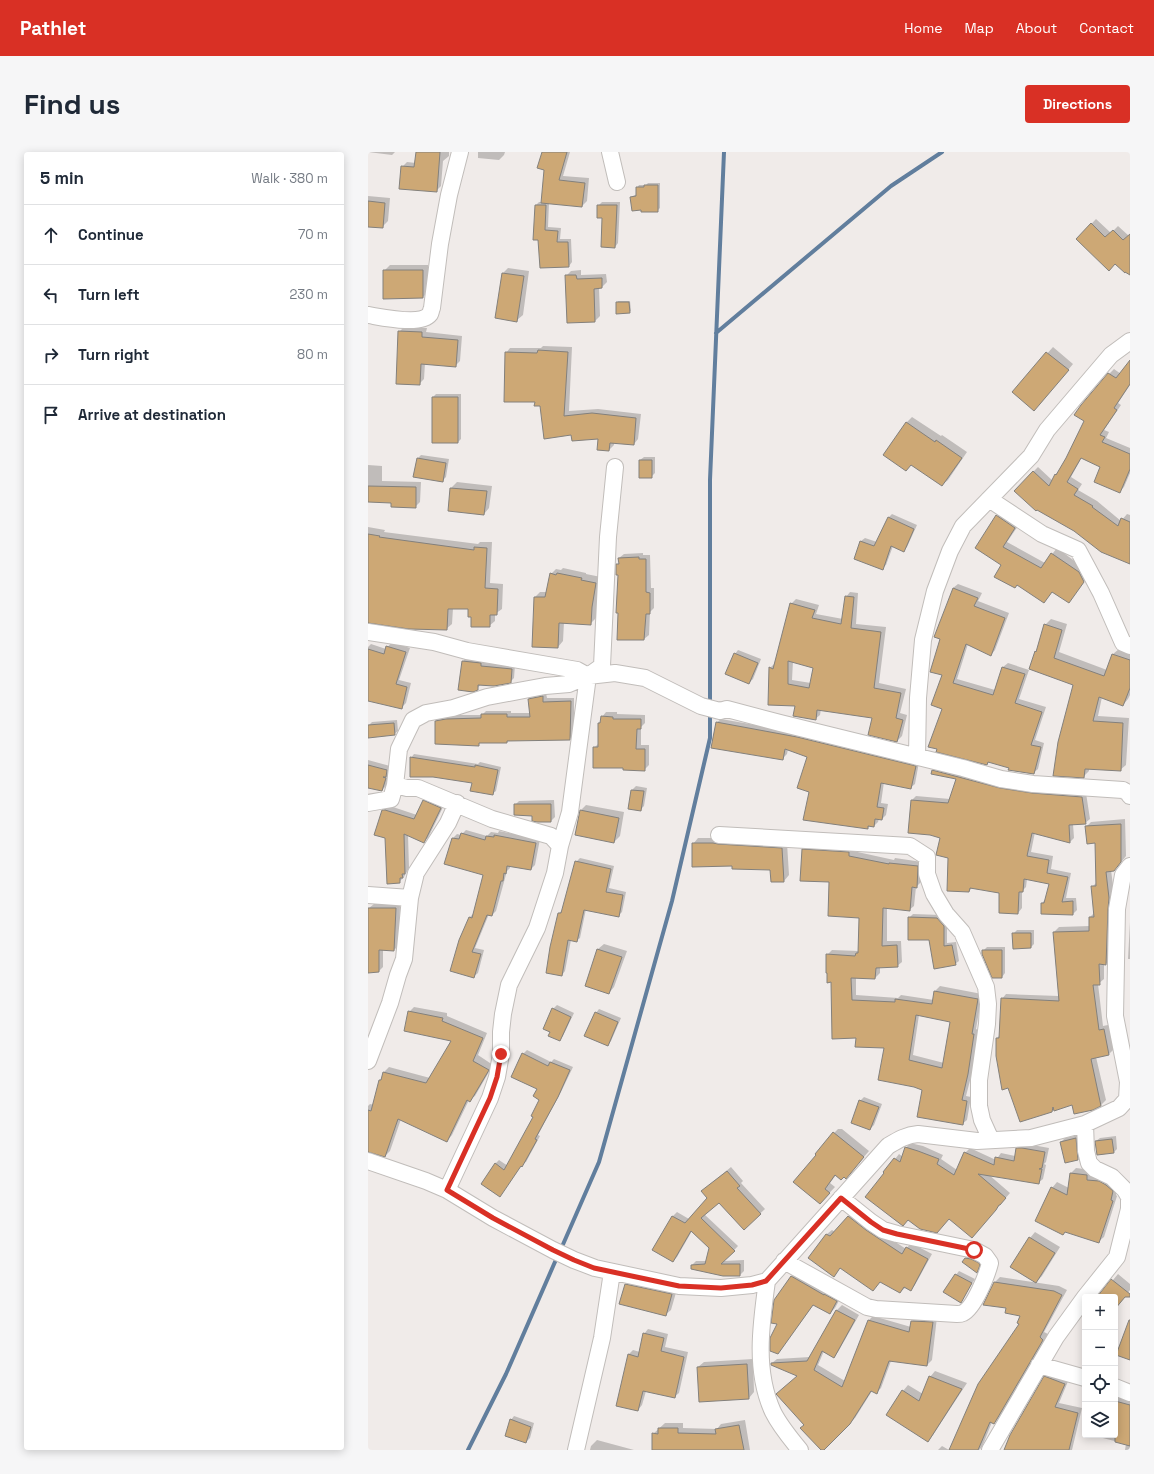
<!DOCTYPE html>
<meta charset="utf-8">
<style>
:root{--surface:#fff;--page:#f6f6f7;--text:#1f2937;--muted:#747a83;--line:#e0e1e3;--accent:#d93025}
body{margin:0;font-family:"Space Grotesk",sans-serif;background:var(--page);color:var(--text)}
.controls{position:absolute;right:12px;bottom:12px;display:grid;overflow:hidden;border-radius:4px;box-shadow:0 2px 10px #0003}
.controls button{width:36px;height:36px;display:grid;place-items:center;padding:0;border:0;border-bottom:1px solid var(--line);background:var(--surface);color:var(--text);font:20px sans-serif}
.stop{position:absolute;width:12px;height:12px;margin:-9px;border:3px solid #d93025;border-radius:50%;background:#fff}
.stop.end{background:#d93025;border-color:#fff;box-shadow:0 1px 4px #0008}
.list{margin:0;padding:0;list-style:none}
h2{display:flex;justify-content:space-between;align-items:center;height:52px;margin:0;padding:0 16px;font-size:17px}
h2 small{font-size:13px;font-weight:400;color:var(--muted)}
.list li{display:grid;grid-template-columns:26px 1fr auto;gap:12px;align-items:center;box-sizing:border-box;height:60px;padding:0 16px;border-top:1px solid var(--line)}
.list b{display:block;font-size:15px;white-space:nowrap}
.list em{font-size:13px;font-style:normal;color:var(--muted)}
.icon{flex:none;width:22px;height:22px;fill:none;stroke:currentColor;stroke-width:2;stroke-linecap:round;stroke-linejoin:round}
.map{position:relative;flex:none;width:762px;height:1298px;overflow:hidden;border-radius:4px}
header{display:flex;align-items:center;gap:24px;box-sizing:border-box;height:56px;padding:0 20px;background:var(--accent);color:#fff}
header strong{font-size:19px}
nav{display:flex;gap:22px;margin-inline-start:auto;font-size:14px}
.intro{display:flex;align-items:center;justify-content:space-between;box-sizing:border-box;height:96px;padding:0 24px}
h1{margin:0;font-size:28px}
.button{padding:10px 18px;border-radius:4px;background:var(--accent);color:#fff;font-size:14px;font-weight:700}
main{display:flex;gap:24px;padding:0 24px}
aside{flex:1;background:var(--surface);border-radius:4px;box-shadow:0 2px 10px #0003}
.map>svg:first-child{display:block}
</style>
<header>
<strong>Pathlet</strong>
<nav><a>Home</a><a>Map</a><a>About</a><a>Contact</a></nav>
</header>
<div class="intro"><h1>Find us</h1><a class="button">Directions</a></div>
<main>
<aside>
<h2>5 min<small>Walk · 380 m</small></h2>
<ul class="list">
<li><svg class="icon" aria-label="ahead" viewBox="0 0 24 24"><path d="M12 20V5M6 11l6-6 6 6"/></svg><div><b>Continue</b></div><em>70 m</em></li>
<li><svg class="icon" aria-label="left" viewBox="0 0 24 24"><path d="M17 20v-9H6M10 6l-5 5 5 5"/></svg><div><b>Turn left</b></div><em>230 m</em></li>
<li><svg class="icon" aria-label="right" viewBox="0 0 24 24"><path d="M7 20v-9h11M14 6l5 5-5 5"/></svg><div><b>Turn right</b></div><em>80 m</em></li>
<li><svg class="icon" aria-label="arrive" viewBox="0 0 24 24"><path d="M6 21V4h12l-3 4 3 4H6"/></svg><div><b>Arrive at destination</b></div></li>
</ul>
</aside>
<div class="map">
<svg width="762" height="1298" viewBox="0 0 762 1298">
<rect width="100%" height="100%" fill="#f0ebe9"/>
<path fill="#0003" fill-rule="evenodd" d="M0 0H27L24 3Z
M49 0H81V4L75 9 73 34 68 39 34 15 39 10 48 11Z
M110 0H137L136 3 131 8 110 6Z
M175 0H202L195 24 221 26 219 49 214 54 181 51 180 75 193 76 192 87H203L204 110 201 114 173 115 168 53 171 50H174L178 17Z
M280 31H292V56L289 59 263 45 269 42V36L271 33H278Z
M0 44 22 46 20 69 14 75 0 74Z
M234 50H252L250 91 247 95 230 54Z
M728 67 743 81 750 74 761 84 762 83V122L747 111 709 87Z
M22 113H60L61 139 55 145 16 119Z
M140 116 161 119 155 163 149 168 135 121Z
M213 118V123L238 122 239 130 234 135 231 136 232 164 227 169 200 170 198 124 203 119Z
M250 149H262L263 159 261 160 249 151Z
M36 175 59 176 58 180 94 184 92 209 87 214 57 211 56 227 51 232 31 180Z
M175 194 204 195 201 259 230 257 273 262 270 287 266 292 246 290V293L241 298 231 286 204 282 168 249 138 201 142 196H173Z
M685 195 705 212 672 252 645 240Z
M762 210V233L750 251 753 253 736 278 741 280 738 286 762 296V321L756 335 751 340 734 314 714 305 703 325 714 332 710 338 729 349 753 369 759 362 762 363V411L665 320 670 315 685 329 688 322 692 318 741 222 746 217 753 222Z
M68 242H93V287L90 290 65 245Z
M544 265 573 284 574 283 599 300 580 328 574 333 544 312 516 302 539 270Z
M53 303 81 307 78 325 74 329 50 306Z
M276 305H287V321L283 325 272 308Z
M0 313 14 314V329L53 330 52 350 47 355 24 350 0 349Z
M89 330 124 334 121 356 116 362 81 358 83 336Z
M634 359 652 371 639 390 677 411 689 396 716 416 720 424 701 450 685 439 676 450 635 413 629 364Z
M524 362 549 373 539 395 535 399 525 394 518 413 514 416 487 407 493 389 497 386 509 390 521 365Z
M0 375 17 378 16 380 110 392 112 390H124L122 431 135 432 134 457 127 462V469L121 474 104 464 101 456H85L84 472 78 477 0 470Z
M275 401V403H282L283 436H286V456L282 460 281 483 276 487 251 422 249 413 251 411V406L256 402Z
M195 416 218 421V422L233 425 229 449 228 466 222 472 196 470 195 489 190 495 167 445 172 440H179L183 422 188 417 193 418Z
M590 432 614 441 610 449 641 461 627 498 623 503 600 492 589 527 627 538 635 515 640 511 661 518 651 547 678 555 667 588 676 591 670 617 665 621 622 609 619 612 575 556 573 486 585 436Z
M482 440 490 441 488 472 518 475 511 531 538 537 532 561 539 563 534 584 529 589 505 565 453 557 452 563 447 567 428 553 402 516 407 511 423 452 428 447 451 453 448 462 475 467 478 445ZM425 509 446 515 443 531 424 528Z
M683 467 699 472 691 500 739 518 745 502 751 497 762 501V543L760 547 755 553 734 545 730 564 761 566 758 613 752 618 721 616V619L715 625 706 532 662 516 670 498 677 473Z
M24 490 42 496 31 528 43 531 38 551 33 556 0 541V495L3 492 18 497Z
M370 498 393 507 385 527 381 531 367 502Z
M99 505 116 508V511L147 513 146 526 142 530 113 532 109 537H92L95 509Z
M178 541 179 546H206V582L202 587 141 588 139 590H112L110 593 68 569 72 565 83 563H114L118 559H143V561H162L161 547 165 543Z
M238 560H249V562L277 563V571L273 575V593H281V613L276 618 256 615 226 596 231 591V571L233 569 234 565Z
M353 567 434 581 551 610 547 632 542 636 516 630 513 651 520 652 518 663 514 667H511L510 670 506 674 502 673 500 676 442 639 440 604 420 597 419 602 414 607 348 571Z
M29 568 30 579 26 582 0 574 4 570Z
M46 602 110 612 112 610 133 615 128 639 124 642 105 630 43 606Z
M0 608 22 614 18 634 14 638 0 635Z
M569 615 718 641 722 667 717 671 705 672 706 686 702 690 667 680 663 700 685 704 683 717 703 721 698 746H708L709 758 705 762 674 751 678 747 682 731 659 727 658 735 654 739V756L650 761 632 741 605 735 601 739 581 705 574 685 544 648 548 644 582 647 589 626 565 619Z
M268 634 279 636 276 654 272 658 262 656 264 638Z
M60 644 77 651 60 686 55 690 40 683 41 716 36 725 31 730 18 686 15 659 20 654H22L49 663 55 649Z
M186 648 187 665 183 669 165 663 147 653 151 649Z
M218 653 256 660 252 684 246 690 213 658Z
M757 667 758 704 751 713 746 718H743L746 741 743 807 738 812H736V827L730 832 735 874 740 873 746 897 741 902 728 905 738 948 733 953 705 952 686 956 683 959 629 886 632 883 634 847 638 842 691 844 686 780 691 775 722 774V765L727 760 724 735 729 730 728 690 718 675 723 670Z
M98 678 119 684 123 680 130 681 131 679 172 687 167 713 163 717 142 713V716L139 719 128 759 124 763 121 762 107 796 116 798 110 821 105 825 102 765 106 761 116 722 78 712 85 686 89 682 93 683Z
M330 686H351L419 691 421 723 416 729 403 717 365 713 325 692Z
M439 693 485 696V699L526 708 527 706 554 710 553 730 548 735 546 754 541 758 519 756V789H533L534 810 529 814 512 815V821L507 826 488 825V843L530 846 533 843 566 848 567 839 572 834 614 842 608 877 610 878 605 917 598 944 603 945 599 968 594 972 555 937 517 896 489 885 464 829 459 803 464 798 491 799 492 765 435 698ZM551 863 583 869 576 911 545 903Z
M212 706 246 714 241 736 258 740 254 760 250 764 218 757 212 786 208 789 203 788 197 819 194 823 191 761 195 758 208 710Z
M6 752H32L31 793 26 798H15V815L11 819 0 820 1 756Z
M545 762 573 763 579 770V791L588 790 591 809 587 812 541 766Z
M762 770V807H760Z
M649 778H666V792L663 795 645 782Z
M236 792 259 799 246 835 241 841 218 833 230 797Z
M619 795H637V821L634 825 615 799Z
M189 853 206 861 195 884 192 888 183 880 185 857Z
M46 855 79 861V864L119 881 110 903 125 913 107 944 101 948 84 983 79 989 33 967 22 999 17 1004 0 999V954L2 952 6 953 12 928 15 926 16 920 21 915 62 926 84 888 41 860Z
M231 857 253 866 243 889 240 893 228 861Z
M159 898 183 910 186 907 205 915 193 940 170 983 172 984 158 1010 153 1013 132 1043 127 1012 131 1008 140 1014 167 965 173 948 171 937 155 902Z
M496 945 514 952 506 973 502 977 492 949Z
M470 977H474L501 999 483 1020 468 1023 462 1031 467 1035 452 1051 464 983Z
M711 983 714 1003 710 1007 693 990 697 986Z
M748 984 749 997 746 1000 728 989 732 986Z
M542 991 555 994 575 1003 573 1007 589 1018 597 1001 602 996 628 1008 633 1001 647 1004 649 997 653 992H659L681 996 678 1010 676 1012 678 1013 675 1027 670 1031 620 1022 642 1041 608 1080 581 1066 517 1020 531 1002 535 1005 538 996Z
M363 1015 375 1029 373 1031 397 1057 376 1076 351 1050 336 1062 370 1094 356 1109 376 1108V1119L372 1123 324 1113 328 1109H339L342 1096 324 1079 309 1105 305 1109 286 1098 305 1064 309 1060 321 1067 340 1046 339 1035Z
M708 1016 724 1018 750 1034 748 1043 749 1044 736 1085 730 1090 684 1036 689 1030 701 1036 703 1021Z
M485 1060 502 1073 538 1097 543 1091 564 1102 547 1133 543 1138 537 1136 532 1140 512 1129 505 1138 473 1115 466 1123 441 1106 459 1082 464 1078 467 1080Z
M667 1080 692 1095 674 1124 668 1130 662 1086Z
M601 1103 615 1109 612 1117 608 1120 597 1106Z
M591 1119 607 1127 592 1150 576 1139Z
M428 1120 473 1145 467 1156 462 1161 446 1152 410 1201V1171L407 1148Z
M750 1122 762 1132V1138L747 1157V1145H731Z
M632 1125 691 1134 699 1138 676 1180 680 1182 631 1266 626 1271 624 1270 614 1295 611 1298H605L653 1172 654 1163 639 1155 627 1130Z
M263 1127 309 1137 303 1158 297 1163 258 1133Z
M474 1153 491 1163 470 1200 466 1205 456 1199 450 1213 477 1229 500 1169 505 1164 543 1175 544 1169 549 1164 569 1165 564 1208 559 1213 523 1209 513 1236 508 1241 504 1239 487 1266 454 1298 437 1273 430 1224 404 1211 409 1207 442 1205 469 1158Z
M280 1177 300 1182 297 1195 320 1200 311 1241 306 1245 278 1239 274 1253 270 1258 261 1202 265 1198 272 1200 276 1182Z
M385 1207 386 1240 381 1246 330 1215 336 1210Z
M567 1219 599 1231 565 1283 560 1289 535 1239 540 1233 555 1242 562 1225Z
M681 1220 701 1227 691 1251 714 1256 704 1298H637L677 1225Z
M747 1243 762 1247V1298H757L758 1292 731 1285 732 1283H747Z
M146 1264 166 1271 162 1286 158 1290 143 1268Z
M377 1268 382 1298H285V1282L297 1271H315V1276L349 1277 353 1272Z
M229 1288 266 1298H222L223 1294Z
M574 1294 581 1298H570Z"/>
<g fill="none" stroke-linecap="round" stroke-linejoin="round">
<path stroke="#617e9d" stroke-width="4" d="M348 181 523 34 574 0
M342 553V328L356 0
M193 1097 231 1010 304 749 342 586V560
M100 1298 138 1222 190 1103"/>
</g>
<path fill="#cda875" stroke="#83807c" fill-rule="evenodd" d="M48 0H72L69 40 31 37 33 14 46 15Z
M174 0H199L191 28 217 31 214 55 173 51 176 18 169 16Z
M276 33H290V60H273V58L264 59 262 45 268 44V35H276Z
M0 49 17 51 15 76 0 75Z
M167 53H178L177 78 190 79 189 90H200L201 115 172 116 170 88H165Z
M229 53H249L247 96 233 95 234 66H229Z
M723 71 737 85 745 78 755 88 762 82V123L757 120V121L747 112 741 119 708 87Z
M15 118H55V146L15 147Z
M134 121 156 124 149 170 127 166Z
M197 123H208L209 127 234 126V136L226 137 227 170 199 171Z
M248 150H261L262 161 248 162Z
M30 179 54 180V185L90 188 88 215 53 212 52 233 28 232Z
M170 198 200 200 196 264 224 261 268 266 266 293 242 291 241 299 229 298 230 287 204 289 203 283 176 287 172 254H166L167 250H136L137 200 169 201Z
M678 200 701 218 666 259 644 240Z
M762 208V232L746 256 749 258 732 283 737 285 734 290 762 302V317L752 341 726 330 732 315 713 306 699 330 710 337 706 343 725 354 724 355 750 374 753 366 762 370V412L733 400 706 379 669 358 668 359 646 339 665 319 681 334 687 322 688 323 698 306 716 269 706 263 713 253 740 221 748 226Z
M64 245H90V291H64Z
M538 270 567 290 568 288 594 306 574 334 543 313 538 319 515 303Z
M49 306 78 311 75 330 45 325Z
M271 308H284V326H271Z
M0 334 48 335V356L23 355V351L0 350Z
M82 336 119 339 116 363 80 359Z
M628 363 647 376 635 395 673 416 683 401 711 420 716 430 701 451 684 440 676 451 649 433 647 436 626 425 633 413 607 396Z
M520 365 546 377 536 400 523 394 515 418 486 407 492 389 506 394Z
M0 382 12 384 11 385 106 398V395L119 396 117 436 130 437 129 463H122V475H103V465H100V457H80L79 478 41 477 0 471Z
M271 405V407H278V440L282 441V462H278L276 488H249L250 461H248L250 423H248V412H251L250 406Z
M182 421 188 423 189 421 214 426 213 428 228 431 224 455 223 473 191 471 190 496 164 495 166 445H177Z
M585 436 610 446 606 454 637 466 623 504 598 492 585 531 625 543 634 515 657 522 647 551 674 560 663 593 673 595 666 622 640 618 641 616 620 610 619 613 568 600 569 597 560 595 574 557 563 553 574 523 562 520 572 487 566 485Z
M477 444 486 445 483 476 513 480 506 536 533 541 528 566 535 568 529 590 500 583 504 566 449 558 448 568 425 564 427 554 400 553 401 515 405 517 422 451 447 458 444 466 473 472ZM420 509 445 516 441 536 420 532Z
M676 472 694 478 686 506 736 524 744 502 762 508V536L755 554 731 545 725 569 755 571 753 619 717 617 716 626 685 624 690 590 705 533 661 517 667 499 668 500Z
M18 494 38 500 28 532 39 535 34 557 0 549V497L16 502Z
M366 501 390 511 381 532 357 522Z
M94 509 113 511V514L144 517 143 531 126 534 110 533V538L105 540 90 538Z
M175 544V550L203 549 202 588 139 589V591H111V594L67 592V569L78 567 113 566V562H139V565H162L160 547Z
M233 564 245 565V567H273V577H269L268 597H277V619L255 618V616H225V595H230V571H232Z
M348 570 429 585 548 614 543 637 513 631 509 655 516 656 514 668 507 667 506 675 500 674V677L435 668 441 640 429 636 439 605 417 597 415 608 343 596Z
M26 571 27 583 0 586V573Z
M42 605 107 615V613L130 618 125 643 102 639 104 631 65 625H42Z
M0 613 19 618 18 625H15L18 626 14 639 0 636Z
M564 618 632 636 664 641 714 645 718 672 701 673 702 691 664 681 659 704 681 708 679 721 700 725 694 750 705 749V763L673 762V751H676L681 732 656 727 655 740H651L650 762 631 761V741L602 736 601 740 579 739 580 706 568 703 572 686 562 683 540 681 543 648 580 651 588 627 563 622Z
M263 638 276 639 273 659 260 657Z
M55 648 73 656 56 691 36 682 37 722H34L35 726H32V731L19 732 17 686 6 683 14 658H17L46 667Z
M146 652H183V670H169L164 669V664L146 663Z
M212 658 251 666 246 691 207 683Z
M753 672V710L746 719 738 720 741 746 740 757 738 813 731 812 732 833H725L731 878 736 877 741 903 723 907 733 954 725 958 706 962 704 953 686 959 685 955 684 960 652 970 640 936 634 938 628 904V886H631L633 846 691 849 685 780 721 779V765H726L723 734H728L727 691 719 692 717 674Z
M93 681 117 688 118 684 126 685V683L168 691 163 718 139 714 138 722 136 721 135 729H133L124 764 119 763 104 800 113 802 106 826 82 819 91 788 101 765 104 766 115 723 76 712 84 686 91 687Z
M324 691H345L350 692 414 696 416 730H403L402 718 364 717V714L324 715Z
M434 697 481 700V704L521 712V711L550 714 549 736 544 735 542 759 515 756 514 794 529 793 530 815 508 816 507 827 483 826 484 848 527 850V847L564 852 566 839 610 847 604 882H606L600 922 594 948 599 949 595 973 549 965 554 938 546 935 510 928 516 896 487 895 488 886 464 887 463 830 459 831V821H458V802L487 804 488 801H490L491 766 460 764 461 730 432 729ZM548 863 582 870 574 916 541 908Z
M207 709 243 717 238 740 255 743 251 765 216 758 209 790 200 788 194 824 178 821 182 795 190 761H193Z
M0 756H28L26 799 11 798V820L0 821Z
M540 765 569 766 576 774V794L584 793 588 813 566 817 561 788H540Z
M644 781H663V796L645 797Z
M229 797 254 805 241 842 217 834Z
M614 798H634V826H624L614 802Z
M184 856 203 865 192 889 180 884 182 880 175 877Z
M40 859 75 866 74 869 115 886 105 909 121 918 102 950 99 948 79 990 30 967 17 1005 0 1000V958L3 959 11 928H13L15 920 58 931 83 889 36 879Z
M227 860 250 870 240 894 216 884Z
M154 901 180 914 182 910 202 918 190 945 167 987 169 988 154 1015 153 1014 132 1045 113 1032 127 1011 136 1018 165 965 163 964 171 948 165 944 169 937 143 925Z
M491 948 511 955 502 978 483 971Z
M465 980 496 1005 478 1027 476 1025 473 1028 467 1023 457 1037 462 1041 452 1052 425 1030 448 1003 447 1002Z
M708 986 710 1008 697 1011 692 990Z
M744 987 746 1001 729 1003 727 989Z
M537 995 550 999 571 1007 569 1012 586 1023 596 1000 626 1013 627 1005 646 1009 648 996H654L677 1000 674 1016 671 1017H674L671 1032 610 1022 638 1046 632 1053H631L628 1058 604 1086 581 1067 569 1081 552 1077 540 1068 535 1074 497 1045 516 1021 515 1020 526 1006 532 1010Z
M359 1019 372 1034 369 1036 393 1062 376 1078 351 1051 333 1066 367 1099 353 1112H372V1124H355L323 1117V1113L337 1112 341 1096 323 1079 305 1110 284 1098 304 1064 317 1071 339 1046 333 1039Z
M702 1021 719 1023V1028L731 1029 738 1033 745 1039 743 1048 745 1049 731 1091 697 1080 695 1083 667 1069 683 1035 699 1043Z
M480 1064 498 1078 534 1102 538 1095 560 1107 543 1139 536 1135 532 1141 512 1130 505 1139 472 1116 466 1125 440 1106 458 1082 462 1084Z
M661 1085 687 1101 668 1131 642 1115Z
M597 1106 603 1107 611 1111 612 1113 609 1121 594 1110Z
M587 1122 604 1131 593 1151 575 1140Z
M423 1124 456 1143V1142L469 1149 462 1162 445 1153 410 1202 402 1199V1186L409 1172 403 1171 406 1148Z
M743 1127 762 1142V1145H757L747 1157V1145H729Z
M626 1130 686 1139 694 1143 672 1185 675 1188 626 1272 622 1270 610 1298H581L610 1232 651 1172 649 1171 652 1164 637 1161 638 1156 615 1153Z
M257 1132 304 1142 298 1164 251 1152Z
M468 1158 487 1168 466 1206 454 1199 446 1218 474 1235 500 1168 541 1180 543 1169 565 1170 559 1214 521 1209 509 1242 503 1239 482 1272 456 1298H453L432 1276 436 1273 408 1242 429 1224 403 1213V1211L439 1209Z
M761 1168H762V1208L748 1203Z
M275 1181 296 1186 293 1199 316 1205 307 1246 275 1239 270 1259 248 1254 260 1202 270 1205Z
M379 1212 381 1247 331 1250 329 1215Z
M561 1224 594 1237 560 1290 518 1263 534 1238 551 1249Z
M676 1224 697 1232 687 1255 710 1261 701 1298H636L642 1283Z
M747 1249 762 1253V1294L747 1290Z
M142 1267 163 1275 158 1291 137 1284Z
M371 1273 376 1298H284V1281L290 1282V1276H310V1281L348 1282 347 1277Z"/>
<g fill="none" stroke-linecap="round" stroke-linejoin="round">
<g stroke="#c1bdba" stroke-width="18">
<path id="minor" d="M242 0 249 30
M0 163C13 165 53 174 62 162 63 160 63 158 64 156L72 92 81 43 92 0
M621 347 674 382 710 398 733 441 755 491 762 494
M0 480 66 490 99 499 209 518 220 524 247 521 277 526 333 554 352 559 359 557 412 571 595 616 633 627 665 632 755 638 760 641 762 644
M549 605 550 546 555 488 567 439 582 399 595 374 663 304 679 278 743 203 762 189
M27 633 31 597 45 568 58 561 85 556 119 545 177 534 201 532 220 524 234 514 240 385 247 315
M0 651 23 647 27 633 39 636H50L124 667 183 684 192 694
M351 683 542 694 559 705V722L566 742 578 762 594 780 618 835 620 852 619 872 611 928V954L614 968 623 988
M0 743 42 746
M0 909 22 851 30 823 36 807 42 746 48 721 80 671 89 651
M0 1009 58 1029 79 1038 125 1066 185 1098 206 1108 227 1116 311 1134 353 1136 384 1133 399 1129 520 994C530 988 538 983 550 982L609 989 663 986 717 972 751 956 759 947 760 930 747 864 749 757 755 723 762 714
M79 1038 122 946 129 925 133 902V880L135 862 141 833 169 776 187 721 192 694 202 660 220 524
M416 1109 499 1155 508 1157 589 1162C591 1162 593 1162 595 1161 606 1156 619 1123 622 1111L617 1104 606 1098 529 1082 515 1078 503 1070 473 1046
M399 1129C393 1172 386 1219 405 1260 412 1274 422 1286 432 1298
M717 1145 749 1105 761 1057V1045L757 1038 744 1025 727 1017 721 1011 718 999 717 972
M671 1213 717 1226
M747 1235 762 1241
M208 1298 234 1186 244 1120
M622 1298 688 1185 717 1145"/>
</g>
<use href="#minor" stroke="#fff" stroke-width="16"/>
</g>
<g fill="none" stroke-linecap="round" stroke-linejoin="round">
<path stroke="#d93025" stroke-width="5" d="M133 902 129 925 122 946 79 1038 125 1066 185 1098 206 1108 226 1116 311 1134 353 1136 384 1133 398 1129 473 1046 503 1070 515 1078 529 1082 606 1098"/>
</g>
</svg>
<div class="controls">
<button>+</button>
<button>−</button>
<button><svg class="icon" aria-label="locate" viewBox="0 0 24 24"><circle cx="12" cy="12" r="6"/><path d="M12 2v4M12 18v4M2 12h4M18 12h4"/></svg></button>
<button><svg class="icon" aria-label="layers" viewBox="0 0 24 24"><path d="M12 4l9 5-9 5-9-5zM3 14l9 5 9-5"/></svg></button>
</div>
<div class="stop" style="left:606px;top:1098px"></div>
<div class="stop end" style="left:133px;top:902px"></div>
</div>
</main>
